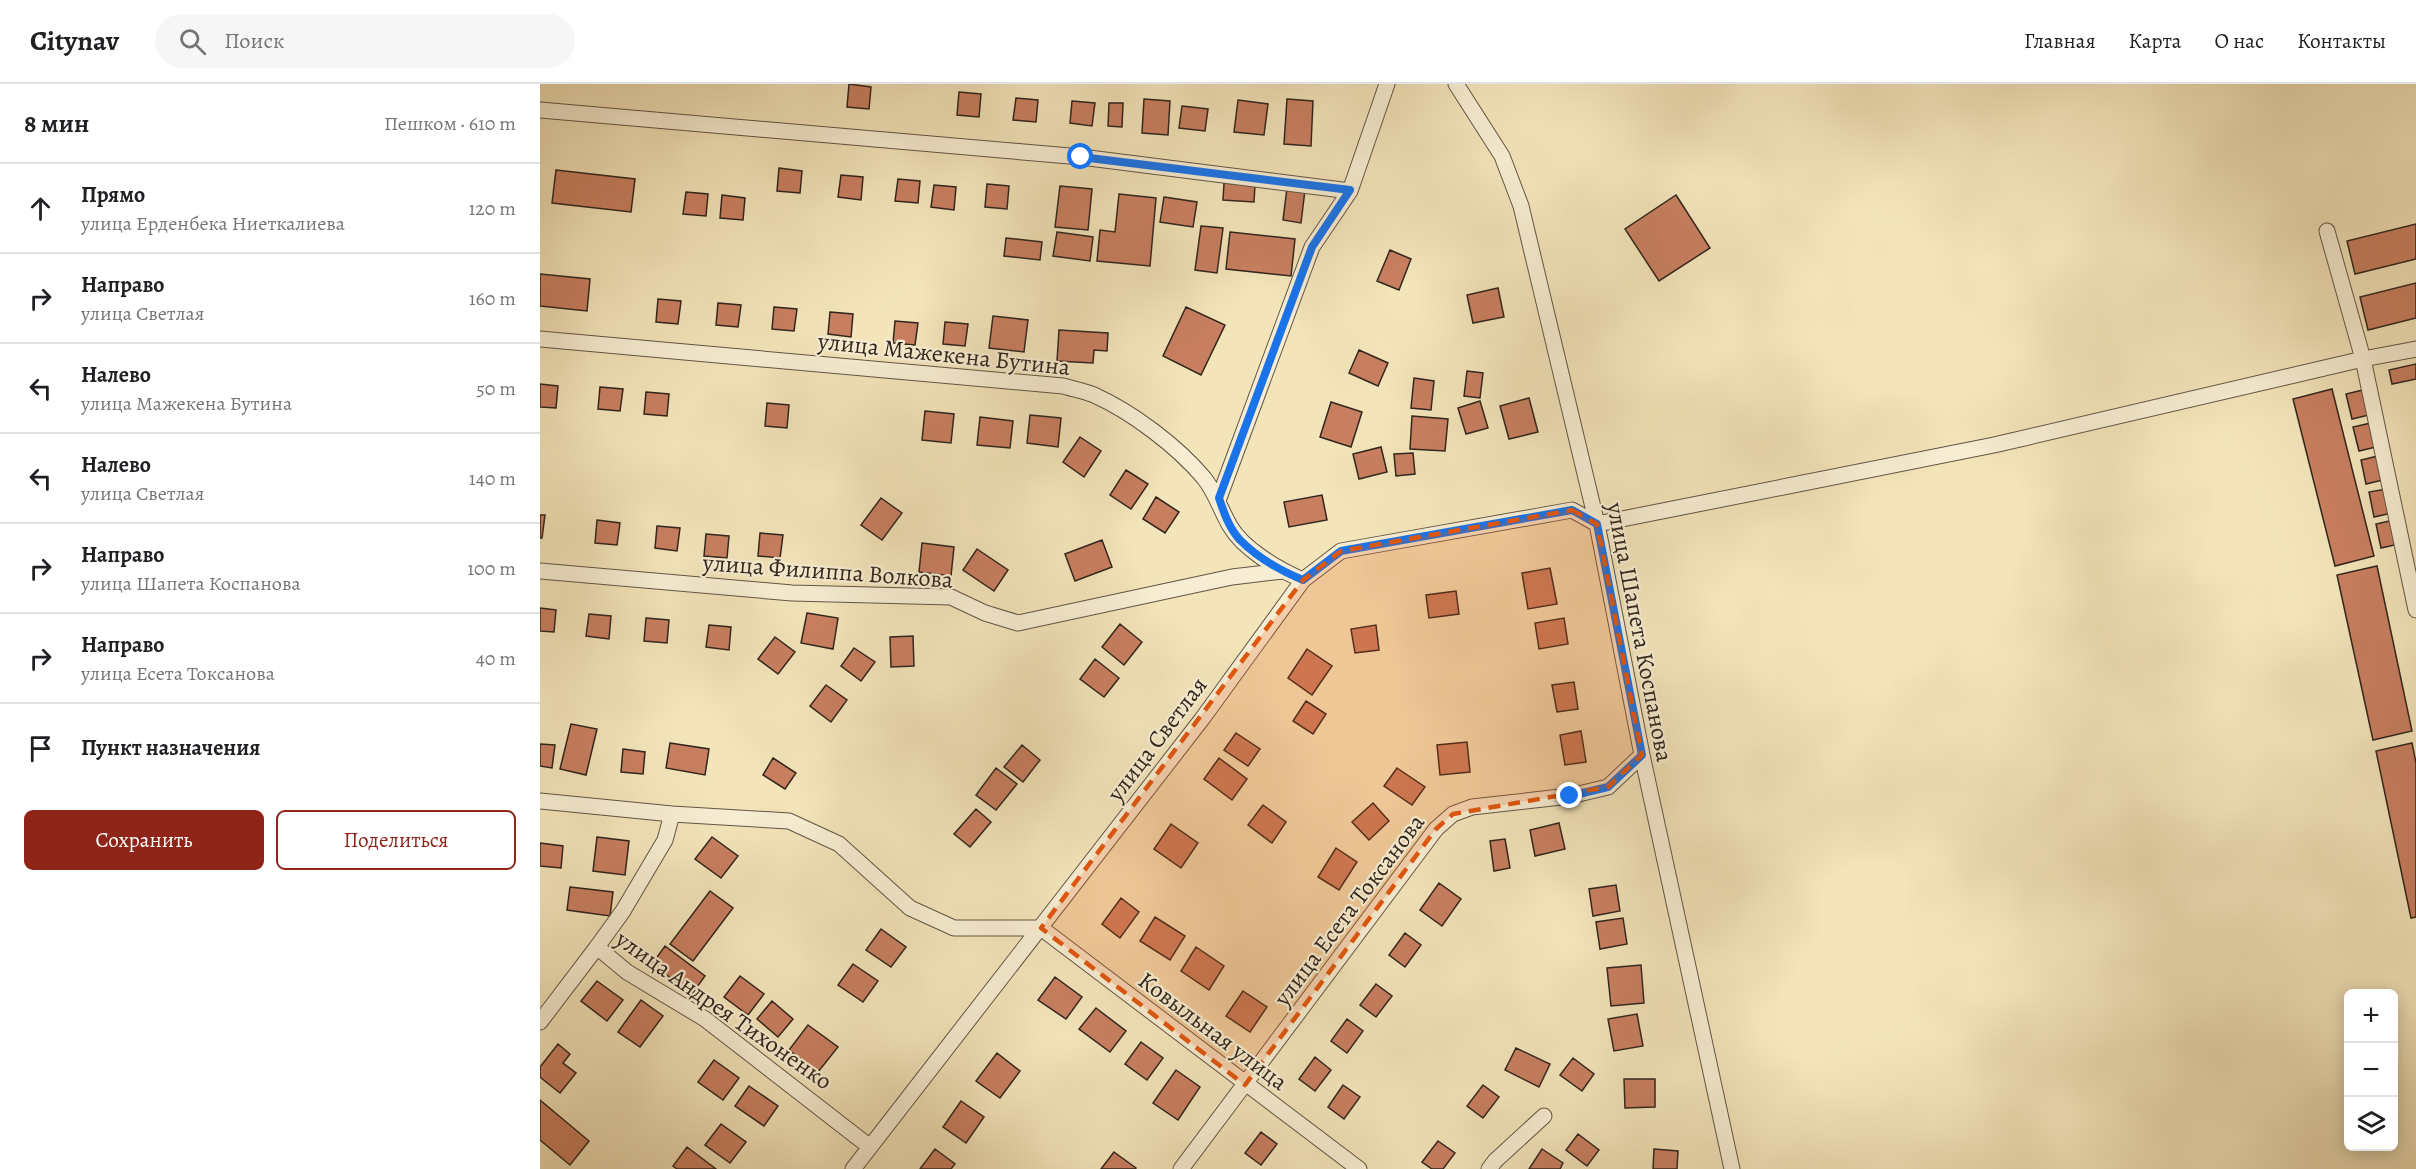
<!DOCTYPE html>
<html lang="ru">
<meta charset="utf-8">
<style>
:root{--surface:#fff;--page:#f6f6f6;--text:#202124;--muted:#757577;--line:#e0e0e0;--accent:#8f2418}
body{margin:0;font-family:Alegreya,serif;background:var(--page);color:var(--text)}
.controls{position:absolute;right:18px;bottom:18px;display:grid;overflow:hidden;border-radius:9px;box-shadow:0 3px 15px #0003}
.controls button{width:54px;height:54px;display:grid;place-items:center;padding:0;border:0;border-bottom:2px solid var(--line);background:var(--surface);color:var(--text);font:30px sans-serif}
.stop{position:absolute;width:18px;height:18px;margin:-14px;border:4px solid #1a73e8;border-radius:50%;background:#fff}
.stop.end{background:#1a73e8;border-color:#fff;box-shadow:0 2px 6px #0008}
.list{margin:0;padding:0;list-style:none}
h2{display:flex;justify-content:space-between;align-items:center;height:78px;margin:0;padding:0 24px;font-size:26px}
h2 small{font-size:20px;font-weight:400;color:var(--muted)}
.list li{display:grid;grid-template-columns:39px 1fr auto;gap:18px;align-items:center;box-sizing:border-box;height:90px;padding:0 24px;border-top:2px solid var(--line)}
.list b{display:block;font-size:22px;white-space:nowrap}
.list p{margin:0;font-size:20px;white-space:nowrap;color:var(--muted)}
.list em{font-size:20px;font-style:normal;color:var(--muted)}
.actions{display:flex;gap:12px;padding:18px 24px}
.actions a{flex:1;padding:14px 0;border:2px solid var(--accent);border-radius:9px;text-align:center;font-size:21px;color:var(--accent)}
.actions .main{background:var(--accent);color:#fff}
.icon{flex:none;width:33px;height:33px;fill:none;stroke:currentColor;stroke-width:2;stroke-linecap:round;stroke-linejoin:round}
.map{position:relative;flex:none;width:1876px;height:1085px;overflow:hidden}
header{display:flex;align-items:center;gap:36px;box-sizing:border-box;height:84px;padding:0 30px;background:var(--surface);border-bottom:2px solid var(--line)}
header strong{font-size:28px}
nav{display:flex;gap:33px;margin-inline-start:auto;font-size:21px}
.search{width:420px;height:54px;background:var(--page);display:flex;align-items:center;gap:15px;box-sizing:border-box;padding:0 21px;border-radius:33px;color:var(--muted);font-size:22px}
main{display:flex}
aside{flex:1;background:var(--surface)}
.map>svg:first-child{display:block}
</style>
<header>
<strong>Citynav</strong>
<div class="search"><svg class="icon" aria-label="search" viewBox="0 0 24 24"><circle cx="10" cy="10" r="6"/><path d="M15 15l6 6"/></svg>Поиск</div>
<nav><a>Главная</a><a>Карта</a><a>О нас</a><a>Контакты</a></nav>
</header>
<main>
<aside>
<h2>8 мин<small>Пешком · 610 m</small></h2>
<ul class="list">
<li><svg class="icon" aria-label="ahead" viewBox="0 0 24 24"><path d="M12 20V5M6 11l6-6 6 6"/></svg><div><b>Прямо</b><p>улица Ерденбека Ниеткалиева</p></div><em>120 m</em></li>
<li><svg class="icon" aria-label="right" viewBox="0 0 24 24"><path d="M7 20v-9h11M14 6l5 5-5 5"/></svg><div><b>Направо</b><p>улица Светлая</p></div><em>160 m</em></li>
<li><svg class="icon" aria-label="left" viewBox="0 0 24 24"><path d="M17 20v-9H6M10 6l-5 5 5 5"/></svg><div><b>Налево</b><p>улица Мажекена Бутина</p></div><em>50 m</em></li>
<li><svg class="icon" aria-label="left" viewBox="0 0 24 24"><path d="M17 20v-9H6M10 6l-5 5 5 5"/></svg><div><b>Налево</b><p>улица Светлая</p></div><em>140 m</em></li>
<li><svg class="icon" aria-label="right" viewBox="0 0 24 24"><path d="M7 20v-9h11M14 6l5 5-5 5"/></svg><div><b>Направо</b><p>улица Шапета Коспанова</p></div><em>100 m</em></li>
<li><svg class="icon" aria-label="right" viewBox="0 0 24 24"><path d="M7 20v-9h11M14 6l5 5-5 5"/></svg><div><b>Направо</b><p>улица Есета Токсанова</p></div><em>40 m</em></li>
<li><svg class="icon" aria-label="arrive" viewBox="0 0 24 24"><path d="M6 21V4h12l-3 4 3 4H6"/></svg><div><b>Пункт назначения</b></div></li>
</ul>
<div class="actions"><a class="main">Сохранить</a><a>Поделиться</a></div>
</aside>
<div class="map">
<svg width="1876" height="1085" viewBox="0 0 1876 1085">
<rect width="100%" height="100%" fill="#f3e4ba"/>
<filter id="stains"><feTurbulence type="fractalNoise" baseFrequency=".00333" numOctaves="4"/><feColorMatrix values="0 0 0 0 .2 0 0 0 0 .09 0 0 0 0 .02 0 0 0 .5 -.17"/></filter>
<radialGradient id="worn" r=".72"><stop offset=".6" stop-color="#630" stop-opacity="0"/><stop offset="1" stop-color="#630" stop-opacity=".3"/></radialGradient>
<path fill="#c87f60" stroke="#31251d" stroke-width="1.5" d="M309 0 331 3 329 25 307 23Z
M419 8 441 10 439 33 417 31Z
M476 14 498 16 496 38 473 36Z
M604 15 630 17 628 51 602 49Z
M747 15 773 17 771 62 744 60Z
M698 16 728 20 724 51 694 48Z
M532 17 555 19 552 42 530 39Z
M569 19H583L582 43 568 42Z
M642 22 668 25 665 47 639 44Z
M239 84 262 87 260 109 237 107Z
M16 86 95 95 91 128 12 119Z
M301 91 323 93 321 116 298 113Z
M358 95 380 97 378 119 355 117Z
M684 99 715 101 714 118 683 116Z
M447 100 469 102 467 125 445 123Z
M394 101 416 103 414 126 391 123Z
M520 102 552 105 548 146 515 143Z
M747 104 765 106 761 139 743 136Z
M146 108 168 110 166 132 143 130Z
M579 110 616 114 610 182 557 177 560 146 575 148Z
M182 111 205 114 203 136 180 134Z
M1136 111 1170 164 1119 197 1085 145Z
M624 113 657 118 653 143 620 138Z
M1876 140V175L1815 190 1807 157Z
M661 142 683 144 677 189 655 186Z
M517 148 553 153 550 177 513 172Z
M690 148 755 155 751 192 686 185Z
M466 154 502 158 500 176 464 172Z
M850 166 871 175 859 206 837 197Z
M0 190 50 195 47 227 0 222Z
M1876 199V234L1828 246 1820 213Z
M958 204 964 233 933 239 927 211Z
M118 215 141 217 138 240 116 238Z
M178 219 201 221 198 243 176 241Z
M234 223 257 225 254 247 232 245Z
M646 223 685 241 661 291 623 272Z
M290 228 313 230 311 253 288 250Z
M453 232 488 236 484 268 449 264Z
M355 237 378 239 375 261 353 259Z
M405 238 428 240 425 262 403 260Z
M519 246 568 249 567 267 554 266 553 279 517 277Z
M819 266 848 279 838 302 809 289Z
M1876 280V295L1852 300 1849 286Z
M927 287 943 289 940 314 924 312Z
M874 294 894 297 891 326 871 324Z
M0 300 18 302 16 324 0 323Z
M60 303 83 305 80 327 58 325Z
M1792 305 1834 472 1795 482 1753 315Z
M1823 306 1829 331 1812 335 1806 310Z
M106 308 129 310 127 332 104 330Z
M989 314 998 348 969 355 960 322Z
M940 317 948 344 926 350 918 324Z
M791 318 822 328 811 363 780 353Z
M227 319 249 321 247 344 225 342Z
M385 327 414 330 411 359 382 356Z
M490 331 521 334 518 363 487 359Z
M872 332 908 335 905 367 870 365Z
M440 333 473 337 470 364 437 361Z
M1831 339 1836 363 1819 367 1813 343Z
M540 353 561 367 544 393 523 378Z
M841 363 847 388 819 395 813 370Z
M873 369 875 390 856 392 854 370Z
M1838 372 1843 396 1826 400 1821 376Z
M586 386 608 400 591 425 570 411Z
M1846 405 1852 429 1834 433 1829 408Z
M782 411 787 436 749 443 744 418Z
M616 413 639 428 625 449 603 435Z
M341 414 362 429 342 456 321 441Z
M0 431H5L2 454H0Z
M57 436 80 439 77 461 55 459Z
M1854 436 1859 460 1841 464 1836 440Z
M117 442 140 444 137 467 115 464Z
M220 449 243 451 240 474 218 472Z
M166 450 189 452 187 474 164 472Z
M562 456 572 483 535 497 525 470Z
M382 459 414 463 411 492 379 488Z
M437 465 468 486 454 507 423 486Z
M1837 482 1872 647 1833 656 1797 491Z
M1010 484 1017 520 988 525 982 489Z
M916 507 919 530 889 534 886 511Z
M0 524 16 526 14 548 0 547Z
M267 529 298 534 293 565 261 559Z
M49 530 71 532 69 555 46 552Z
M106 534 129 536 127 559 104 557Z
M1024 534 1028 560 999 565 995 539Z
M580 540 602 558 584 581 562 563Z
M169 541 191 543 189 566 166 563Z
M836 541 839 566 815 569 811 545Z
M373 552 374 582 351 583 350 553Z
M235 553 255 568 238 590 218 575Z
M314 564 335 578 321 597 301 582Z
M767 565 792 582 772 611 748 594Z
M555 575 579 594 564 613 540 595Z
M1034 598 1038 625 1017 628 1012 601Z
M286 601 307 616 291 638 270 622Z
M766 617 786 630 773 650 753 637Z
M31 640 57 645 46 691 20 685Z
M1041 647 1046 678 1025 681 1020 651Z
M696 649 720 665 708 682 684 666Z
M927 658 930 688 900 691 897 661Z
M130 659 169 665 165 691 126 684Z
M1872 659 1876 679V833L1871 834 1836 667Z
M0 660 15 661 12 684 0 682Z
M482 661 500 676 483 698 464 683Z
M83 665 105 668 103 690 81 688Z
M233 674 256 689 245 705 223 691Z
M679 674 707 695 692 716 664 695Z
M456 684 477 700 456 726 436 711Z
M857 684 885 703 872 721 844 702Z
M833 719 849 737 829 756 812 738Z
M723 721 746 738 732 759 708 741Z
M436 725 451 738 430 763 414 750Z
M1019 739 1025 765 995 772 990 746Z
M631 740 658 759 641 784 614 765Z
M57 753 89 757 85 791 53 787Z
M172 753 198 772 181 794 155 775Z
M965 755 970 784 954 787 950 757Z
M0 759 23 762 21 784 0 782Z
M796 764 817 778 799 806 778 793Z
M899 799 921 815 902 842 880 826Z
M1076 801 1080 827 1053 832 1049 805Z
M30 803 73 808 70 832 27 826Z
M170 807 193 824 153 877 130 860Z
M581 814 599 828 580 854 562 840Z
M615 833 645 852 630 876 600 857Z
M1083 834 1087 860 1060 865 1056 838Z
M341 845 366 863 351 883 326 866Z
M865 849 881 861 865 883 849 871Z
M125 862 165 892 152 910 112 880Z
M656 863 684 882 669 906 641 887Z
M313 880 338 897 323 918 298 901Z
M1101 881 1104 919 1071 922 1067 884Z
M200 892 224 910 208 931 184 913Z
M515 893 542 913 526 935 498 916Z
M57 897 83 916 67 937 41 917Z
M836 900 852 912 836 933 820 921Z
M703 907 727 923 710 948 686 932Z
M101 916 123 932 100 963 78 948Z
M232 917 253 935 238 953 217 935Z
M556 924 586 947 570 968 539 945Z
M1097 930 1103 962 1074 967 1068 935Z
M807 935 823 947 807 969 791 957Z
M268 941 298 963 278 988 249 966Z
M601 958 623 974 607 996 585 980Z
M18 960 30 970 23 979 36 989 20 1009 0 993V983Z
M976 964 1010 980 999 1003 965 986Z
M457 969 480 987 460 1014 436 997Z
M775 973 791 986 775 1007 759 995Z
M1033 974 1054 990 1042 1007 1020 991Z
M174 976 199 994 183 1016 158 998Z
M636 986 660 1003 638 1036 613 1019Z
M1084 995H1115V1023L1085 1024Z
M803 1001 820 1013 804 1035 788 1023Z
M943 1001 959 1013 943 1034 927 1022Z
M209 1002 238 1022 224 1042 195 1022Z
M0 1016 49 1057 30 1081 0 1056Z
M421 1017 444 1033 426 1059 403 1043Z
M181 1040 206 1058 190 1079 165 1061Z
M721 1048 737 1060 721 1081 705 1069Z
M1038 1050 1059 1066 1047 1082 1026 1066Z
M898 1057 915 1069 903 1085H892L882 1078Z
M147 1063 176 1085H137L133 1082Z
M395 1065 415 1080 411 1085H380Z
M1002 1065 1023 1079 1020 1085H989Z
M1114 1065 1138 1067 1137 1085H1113Z
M574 1068 596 1084 595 1085H561Z"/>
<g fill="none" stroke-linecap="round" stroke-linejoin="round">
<g stroke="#625544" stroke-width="17">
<path id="street" d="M916 0 962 72 981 122 1057 440 1102 671 1192 1085
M0 26 541 73 810 107
M1787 147 1823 275 1876 526
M0 255 523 302C533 305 545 307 554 311 592 328 637 362 664 394 676 409 680 425 690 442 703 465 739 486 763 496
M679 414 772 163 810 107 847 0
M0 487 252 509 411 513 445 529 478 539 692 493 743 487
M0 717 132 730 249 737 299 760 370 824 414 844H501L819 1085
M57 863 83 827 125 756 132 730
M0 938 57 863 87 888 165 935 330 1063
M313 1085 662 635 763 496 801 467 1032 426 1057 440 1454 361 1823 275 1876 265
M641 1085 896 745 913 730 932 723 1030 712 1068 703 1102 671
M949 1085 955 1077 1004 1032"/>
</g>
<use href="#street" stroke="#f7edd2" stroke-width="15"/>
</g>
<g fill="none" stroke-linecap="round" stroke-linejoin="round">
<path stroke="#1a73e8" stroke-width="8" d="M541 73 810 106 772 163 679 414C684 429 689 444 700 456 717 473 741 487 763 496L801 467 1032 426 1057 440 1102 671 1068 703 1030 712"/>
</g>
<path fill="#df560d" fill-opacity="0.2" stroke="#df560d" stroke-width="4.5" stroke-dasharray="12 8" stroke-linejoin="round" d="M1032 426 1057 440 1102 671 1068 703 913 730 896 745 705 1001 501 844 763 496 801 467Z"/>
<g text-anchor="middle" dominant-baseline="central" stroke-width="4.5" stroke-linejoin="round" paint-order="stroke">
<g font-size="24" fill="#31251d" stroke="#f7edd2">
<text transform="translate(404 270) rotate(6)">улица Мажекена Бутина</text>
<text transform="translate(288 487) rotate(4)">улица Филиппа Волкова</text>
<text transform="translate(1100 548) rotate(79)">улица Шапета Коспанова</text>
<text transform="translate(617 655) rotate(-53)">улица Светлая</text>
<text transform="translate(809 826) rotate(-53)">улица Есета Токсанова</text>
<text transform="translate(184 926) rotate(35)">улица Андрея Тихоненко</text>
<text transform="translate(673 947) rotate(37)">Ковыльная улица</text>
</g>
</g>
<rect width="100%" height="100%" filter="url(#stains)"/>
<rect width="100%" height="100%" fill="url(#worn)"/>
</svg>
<div class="controls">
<button>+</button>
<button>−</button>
<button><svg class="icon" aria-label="layers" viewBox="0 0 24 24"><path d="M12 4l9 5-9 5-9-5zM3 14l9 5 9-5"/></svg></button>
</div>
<div class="stop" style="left:541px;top:73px"></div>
<div class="stop end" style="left:1030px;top:712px"></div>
</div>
</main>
